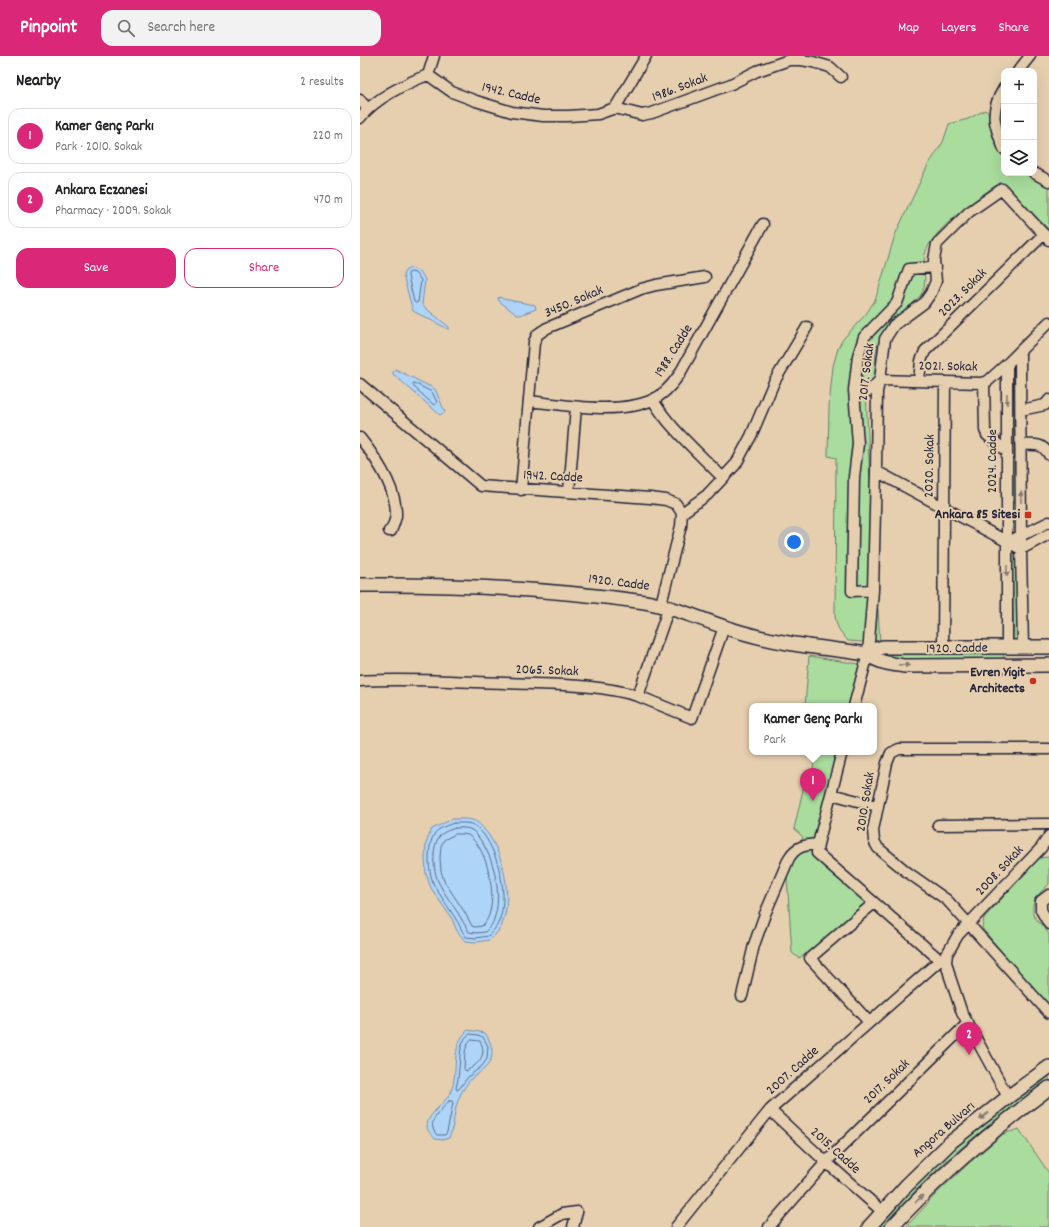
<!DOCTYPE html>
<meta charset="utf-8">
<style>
:root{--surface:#fff;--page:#f2f2f2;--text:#202124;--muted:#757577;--line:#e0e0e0;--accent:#db2777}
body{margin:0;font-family:Dekko,sans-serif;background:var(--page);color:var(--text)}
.controls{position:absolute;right:12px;top:12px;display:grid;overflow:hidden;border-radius:8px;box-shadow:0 4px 16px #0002}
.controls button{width:36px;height:36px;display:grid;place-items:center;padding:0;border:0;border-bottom:1px solid var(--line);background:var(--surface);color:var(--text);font:20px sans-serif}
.you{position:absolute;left:434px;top:486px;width:14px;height:14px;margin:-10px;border:3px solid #fff;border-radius:50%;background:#1a73e8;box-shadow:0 0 0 6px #1a73e833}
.badge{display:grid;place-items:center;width:26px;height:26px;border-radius:50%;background:var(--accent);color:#fff;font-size:13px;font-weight:700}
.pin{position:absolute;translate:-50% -33px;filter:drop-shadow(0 1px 2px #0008)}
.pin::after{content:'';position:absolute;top:21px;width:14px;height:12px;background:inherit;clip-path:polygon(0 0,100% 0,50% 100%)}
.popup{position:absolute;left:389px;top:647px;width:128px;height:52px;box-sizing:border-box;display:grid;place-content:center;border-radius:8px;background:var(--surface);filter:drop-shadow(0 1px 3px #0005);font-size:13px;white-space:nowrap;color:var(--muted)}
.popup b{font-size:15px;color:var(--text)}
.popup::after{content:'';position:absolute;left:50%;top:100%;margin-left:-8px;border:8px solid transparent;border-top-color:var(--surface)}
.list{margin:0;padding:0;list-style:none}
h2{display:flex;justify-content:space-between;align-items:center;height:52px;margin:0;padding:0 16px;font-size:17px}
h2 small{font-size:13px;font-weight:400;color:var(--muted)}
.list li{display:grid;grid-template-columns:26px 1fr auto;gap:12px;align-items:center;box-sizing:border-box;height:56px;margin:0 8px 8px;padding:0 8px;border:1px solid var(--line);border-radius:12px}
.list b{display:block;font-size:15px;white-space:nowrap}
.list p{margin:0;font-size:13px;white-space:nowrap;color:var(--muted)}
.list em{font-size:13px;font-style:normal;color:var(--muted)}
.actions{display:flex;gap:8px;padding:12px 16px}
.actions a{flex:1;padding:9px 0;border:1px solid var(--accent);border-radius:12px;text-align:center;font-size:14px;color:var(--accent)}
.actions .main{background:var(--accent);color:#fff}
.icon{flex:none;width:22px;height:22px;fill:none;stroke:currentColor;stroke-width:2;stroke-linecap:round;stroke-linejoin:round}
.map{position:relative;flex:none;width:689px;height:1171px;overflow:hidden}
header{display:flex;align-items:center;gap:24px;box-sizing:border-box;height:56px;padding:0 20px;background:var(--accent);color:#fff}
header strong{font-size:19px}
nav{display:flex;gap:22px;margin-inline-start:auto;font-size:14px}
.search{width:280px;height:36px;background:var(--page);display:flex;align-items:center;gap:10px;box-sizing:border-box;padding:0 14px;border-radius:12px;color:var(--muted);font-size:15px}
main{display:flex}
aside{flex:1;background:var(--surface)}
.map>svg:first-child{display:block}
</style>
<header>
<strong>Pinpoint</strong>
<div class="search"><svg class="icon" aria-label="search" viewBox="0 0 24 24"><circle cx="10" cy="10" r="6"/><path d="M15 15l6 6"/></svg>Search here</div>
<nav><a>Map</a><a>Layers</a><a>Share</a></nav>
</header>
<main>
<aside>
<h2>Nearby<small>2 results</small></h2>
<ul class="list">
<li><span class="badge">1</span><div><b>Kamer Genç Parkı</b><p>Park · 2010. Sokak</p></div><em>220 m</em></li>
<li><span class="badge">2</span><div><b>Ankara Eczanesi</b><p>Pharmacy · 2009. Sokak</p></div><em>470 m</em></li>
</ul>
<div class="actions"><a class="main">Save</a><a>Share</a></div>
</aside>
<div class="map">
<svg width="689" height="1171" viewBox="0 0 689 1171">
<rect width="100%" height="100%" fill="#e6cfaf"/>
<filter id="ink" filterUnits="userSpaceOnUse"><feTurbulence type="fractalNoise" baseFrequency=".025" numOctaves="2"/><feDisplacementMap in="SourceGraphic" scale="8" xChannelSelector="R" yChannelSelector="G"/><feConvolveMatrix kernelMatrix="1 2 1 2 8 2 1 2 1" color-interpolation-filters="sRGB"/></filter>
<g filter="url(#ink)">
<path fill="#a9dc9d" stroke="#667f6c" d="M625 54 630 58 639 92 644 101V117H666L689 130V174L646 130 642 128 635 130C616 143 570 176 565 198 562 211 569 229 560 240L521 281C514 295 515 309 515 323L506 334 511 452 507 549 518 553 520 587 488 585C480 575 477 573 475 560L476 402 468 400 469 350 473 310 478 292 483 283 506 258 515 244 520 229 535 179 567 111 583 86 589 68 608 63Z
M655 332 656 333 657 471 655 473 652 471 651 333Z
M652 496 656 498 659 586H654Z
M518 597H642L644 600 643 603 550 606 517 598Z
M449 600 499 608 500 612 491 650H445Z
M456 696H479L452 797 507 846 455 893 439 902 432 897 427 821 443 781 434 773 447 716 452 717Z
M689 801V828L675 842 673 850V859L689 878V951L675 936 622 872 624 862 679 802Z
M689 1019V1025C657 1048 625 1071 595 1097 569 1120 545 1145 523 1171H516C539 1146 562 1120 588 1097 620 1069 655 1044 689 1019Z
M659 1073 689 1117V1171H546L577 1137 608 1108 643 1078Z"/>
<path fill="#aed5f8" stroke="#768dac" d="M50 212C57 213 63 217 65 224L62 248 63 250 89 271V273H88L53 255 52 252 43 219 45 215Z
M140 241 143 243 175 249 176 253 160 259H157L139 245 138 242Z
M35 313 75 333 85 356 80 359 33 318V316Z
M93 763C100 763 111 762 117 766 121 769 125 774 128 778 144 800 152 840 143 866 141 873 135 879 130 884L116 886 105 885 97 875 92 863 71 832 66 818 65 802 66 787 72 773 86 766Z
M108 974 125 977C133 989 136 1002 124 1013 121 1016 116 1019 112 1022 108 1026 102 1035 100 1040 93 1054 95 1069 89 1082L82 1084 75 1083C72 1079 67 1075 67 1070 67 1058 85 1048 90 1037 100 1016 89 990 108 974Z"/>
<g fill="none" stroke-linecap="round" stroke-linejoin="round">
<path stroke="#5a6a87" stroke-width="1" d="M51 216 55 217 61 224 58 246 56 247 54 246 48 220V218Z
M54 327 72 336 77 346 76 348 74 349 54 331 53 329Z
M94 767C101 767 110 766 115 770 119 772 121 776 124 779 139 800 149 841 139 865 137 871 132 876 128 880L116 882 106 881C101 874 99 867 94 860 88 850 81 841 75 831 68 818 66 790 75 777 79 772 88 769 94 767Z
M95 772C101 772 108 771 113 775 115 776 117 779 119 782 134 801 143 840 134 863 133 868 129 872 125 876L116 877 109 876C105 870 102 863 98 857 92 848 85 839 80 829 73 818 71 792 79 781 82 776 90 774 95 772Z
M96 778C100 778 104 778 108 779 112 781 114 785 117 788 130 806 140 854 122 870L115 871 112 870 104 855 84 825 81 815 80 802 81 790 84 784Z
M110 978 118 979 123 981 128 990 127 1003 122 1010 108 1021 99 1033 97 1034 96 1032 98 1023 101 991 105 982Z
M111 984 120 985C128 999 118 1009 106 1015L104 1013C105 1003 103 991 111 984Z
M89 1045H92L93 1047 87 1076 85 1079H77C65 1066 80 1056 89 1045Z"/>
<g stroke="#22223b" stroke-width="13">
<path id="minor" d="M658 15 670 0
M68 19 92 36 116 45 152 56 183 60H208L238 58 255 52 286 0
M68 19 74 0
M644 32C629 56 634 69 644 93
M0 44 8 53
M255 52 282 59 292 57 371 28 397 15 429 4H441L453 6 470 11 481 21
M0 62C14 43 46 27 68 19
M674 117 689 125
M660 295 661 493 663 592
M559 325 561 305 565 295 684 178
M624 326 625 374 627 379 647 396
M0 328 121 430 290 442 306 444 316 448 322 457 321 470 301 548
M494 334 509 335 520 324 620 327 628 325 649 306
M293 344C308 371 341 399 363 422
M169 345C204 349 259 359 292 344 304 339 312 329 319 319L403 168
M661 354 685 349 689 344
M0 382C16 402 37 433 36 460 35 465 33 470 31 475H29
M661 389C674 389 682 386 689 399
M516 415 661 493 689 478
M161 434 174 286 178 278 187 272 281 233 296 229 345 221
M209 436 216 351
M322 457 347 439 376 408 391 380 414 326 447 271
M656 482 689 466
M513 534 492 535 494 421 498 388 494 334 498 300 504 281 537 247 549 213 575 211
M583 591 585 326
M647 592V311L649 306 689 266
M0 625C48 622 97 626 146 627 190 629 235 627 278 640L309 551
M278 640 332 662 364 571
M494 650 508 598 513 534 516 415 517 335 520 324 525 283 534 269 564 247 571 237 576 225 574 204 577 188 609 156 642 133 689 184
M689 693H539L531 697 527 707 513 774 514 785 518 792 547 816 587 844 689 957
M482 696 458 788 457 797 580 904
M471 738 517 750
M578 769 689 768
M689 839 681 845V854L689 868
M382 940 394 889 405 858 429 802C436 790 445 789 458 788
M509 966 450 902 514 847
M648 1041 602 957 590 921 586 906 587 898 598 879 681 792 689 780
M410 1054 466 1106 523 1156
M179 1171 202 1158 217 1156 213 1171
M316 1171 410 1054 587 898
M409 1171 466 1106 608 967"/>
</g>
<g stroke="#22223b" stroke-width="16">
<path id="major" d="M0 529C95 528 191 533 285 546 320 552 350 568 384 577 424 589 467 592 508 598 518 607 532 608 545 610L689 609
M508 598 516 593 523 591H689
M509 1171 545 1131 591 1086 648 1041 689 1011
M532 1171C579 1119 633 1074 689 1032"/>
</g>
<use href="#minor" stroke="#e6cfaf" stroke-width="10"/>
<use href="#major" stroke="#e6cfaf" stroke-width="13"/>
</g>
<defs><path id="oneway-solid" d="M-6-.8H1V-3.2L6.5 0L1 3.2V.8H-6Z"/></defs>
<g fill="#847875">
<use href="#oneway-solid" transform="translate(647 343) rotate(90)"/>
<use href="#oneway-solid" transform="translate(661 441) rotate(-90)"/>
<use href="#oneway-solid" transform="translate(647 515) rotate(90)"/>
<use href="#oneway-solid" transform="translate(544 609) rotate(3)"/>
<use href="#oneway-solid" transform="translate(624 1060) rotate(142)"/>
<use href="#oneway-solid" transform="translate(559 1143) rotate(-44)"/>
</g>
</g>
<g fill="#c8321e" stroke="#e6cfaf" stroke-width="1.5">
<rect x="664" y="455" width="8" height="8" rx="2"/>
<circle cx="673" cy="625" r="4"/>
</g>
<g text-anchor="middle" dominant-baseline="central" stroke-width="4" stroke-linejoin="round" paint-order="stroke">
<g font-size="14" fill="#22223b" stroke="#e6cfaf">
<text transform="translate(320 32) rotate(-21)">1986. Sokak</text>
<text transform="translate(151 38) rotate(13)">1942. Cadde</text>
<text transform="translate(603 237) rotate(-45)">2023. Sokak</text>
<text transform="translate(214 246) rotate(-23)">3450. Sokak</text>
<text transform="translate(314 295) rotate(-58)">1988. Cadde</text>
<text transform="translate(588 311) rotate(1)">2021. Sokak</text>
<text transform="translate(507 316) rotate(-83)">2017. Sokak</text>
<text transform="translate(633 405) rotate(-90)">2024. Cadde</text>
<text transform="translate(570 410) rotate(-89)">2020. Sokak</text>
<text transform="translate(193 421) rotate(3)">1942. Cadde</text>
<text transform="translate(259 527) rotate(7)">1920. Cadde</text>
<text transform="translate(597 593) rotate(-1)">1920. Cadde</text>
<text transform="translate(187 615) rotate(2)">2065. Sokak</text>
<text transform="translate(506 746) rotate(-81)">2010. Sokak</text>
<text transform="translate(640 815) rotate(-47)">2008. Sokak</text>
<text transform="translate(433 1015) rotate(-42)">2007. Cadde</text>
<text transform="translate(527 1026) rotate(-44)">2017. Sokak</text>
<text transform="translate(584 1074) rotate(-41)">Angora Bulvarı</text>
<text transform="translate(475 1095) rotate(42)">2015. Cadde</text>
</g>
<g font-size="14" font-weight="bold" fill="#22223b" stroke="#e6cfaf" text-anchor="end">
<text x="660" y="459">Ankara 85 Sitesi</text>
<text x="665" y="617">Evren Yigit<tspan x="665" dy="16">Architects</tspan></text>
</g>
</g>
</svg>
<div class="controls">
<button>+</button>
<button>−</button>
<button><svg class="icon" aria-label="layers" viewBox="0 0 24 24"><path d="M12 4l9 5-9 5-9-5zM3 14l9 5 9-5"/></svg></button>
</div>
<div class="you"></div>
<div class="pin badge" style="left:453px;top:745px">1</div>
<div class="popup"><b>Kamer Genç Parkı</b>Park</div>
<div class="pin badge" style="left:609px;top:999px">2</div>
</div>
</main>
